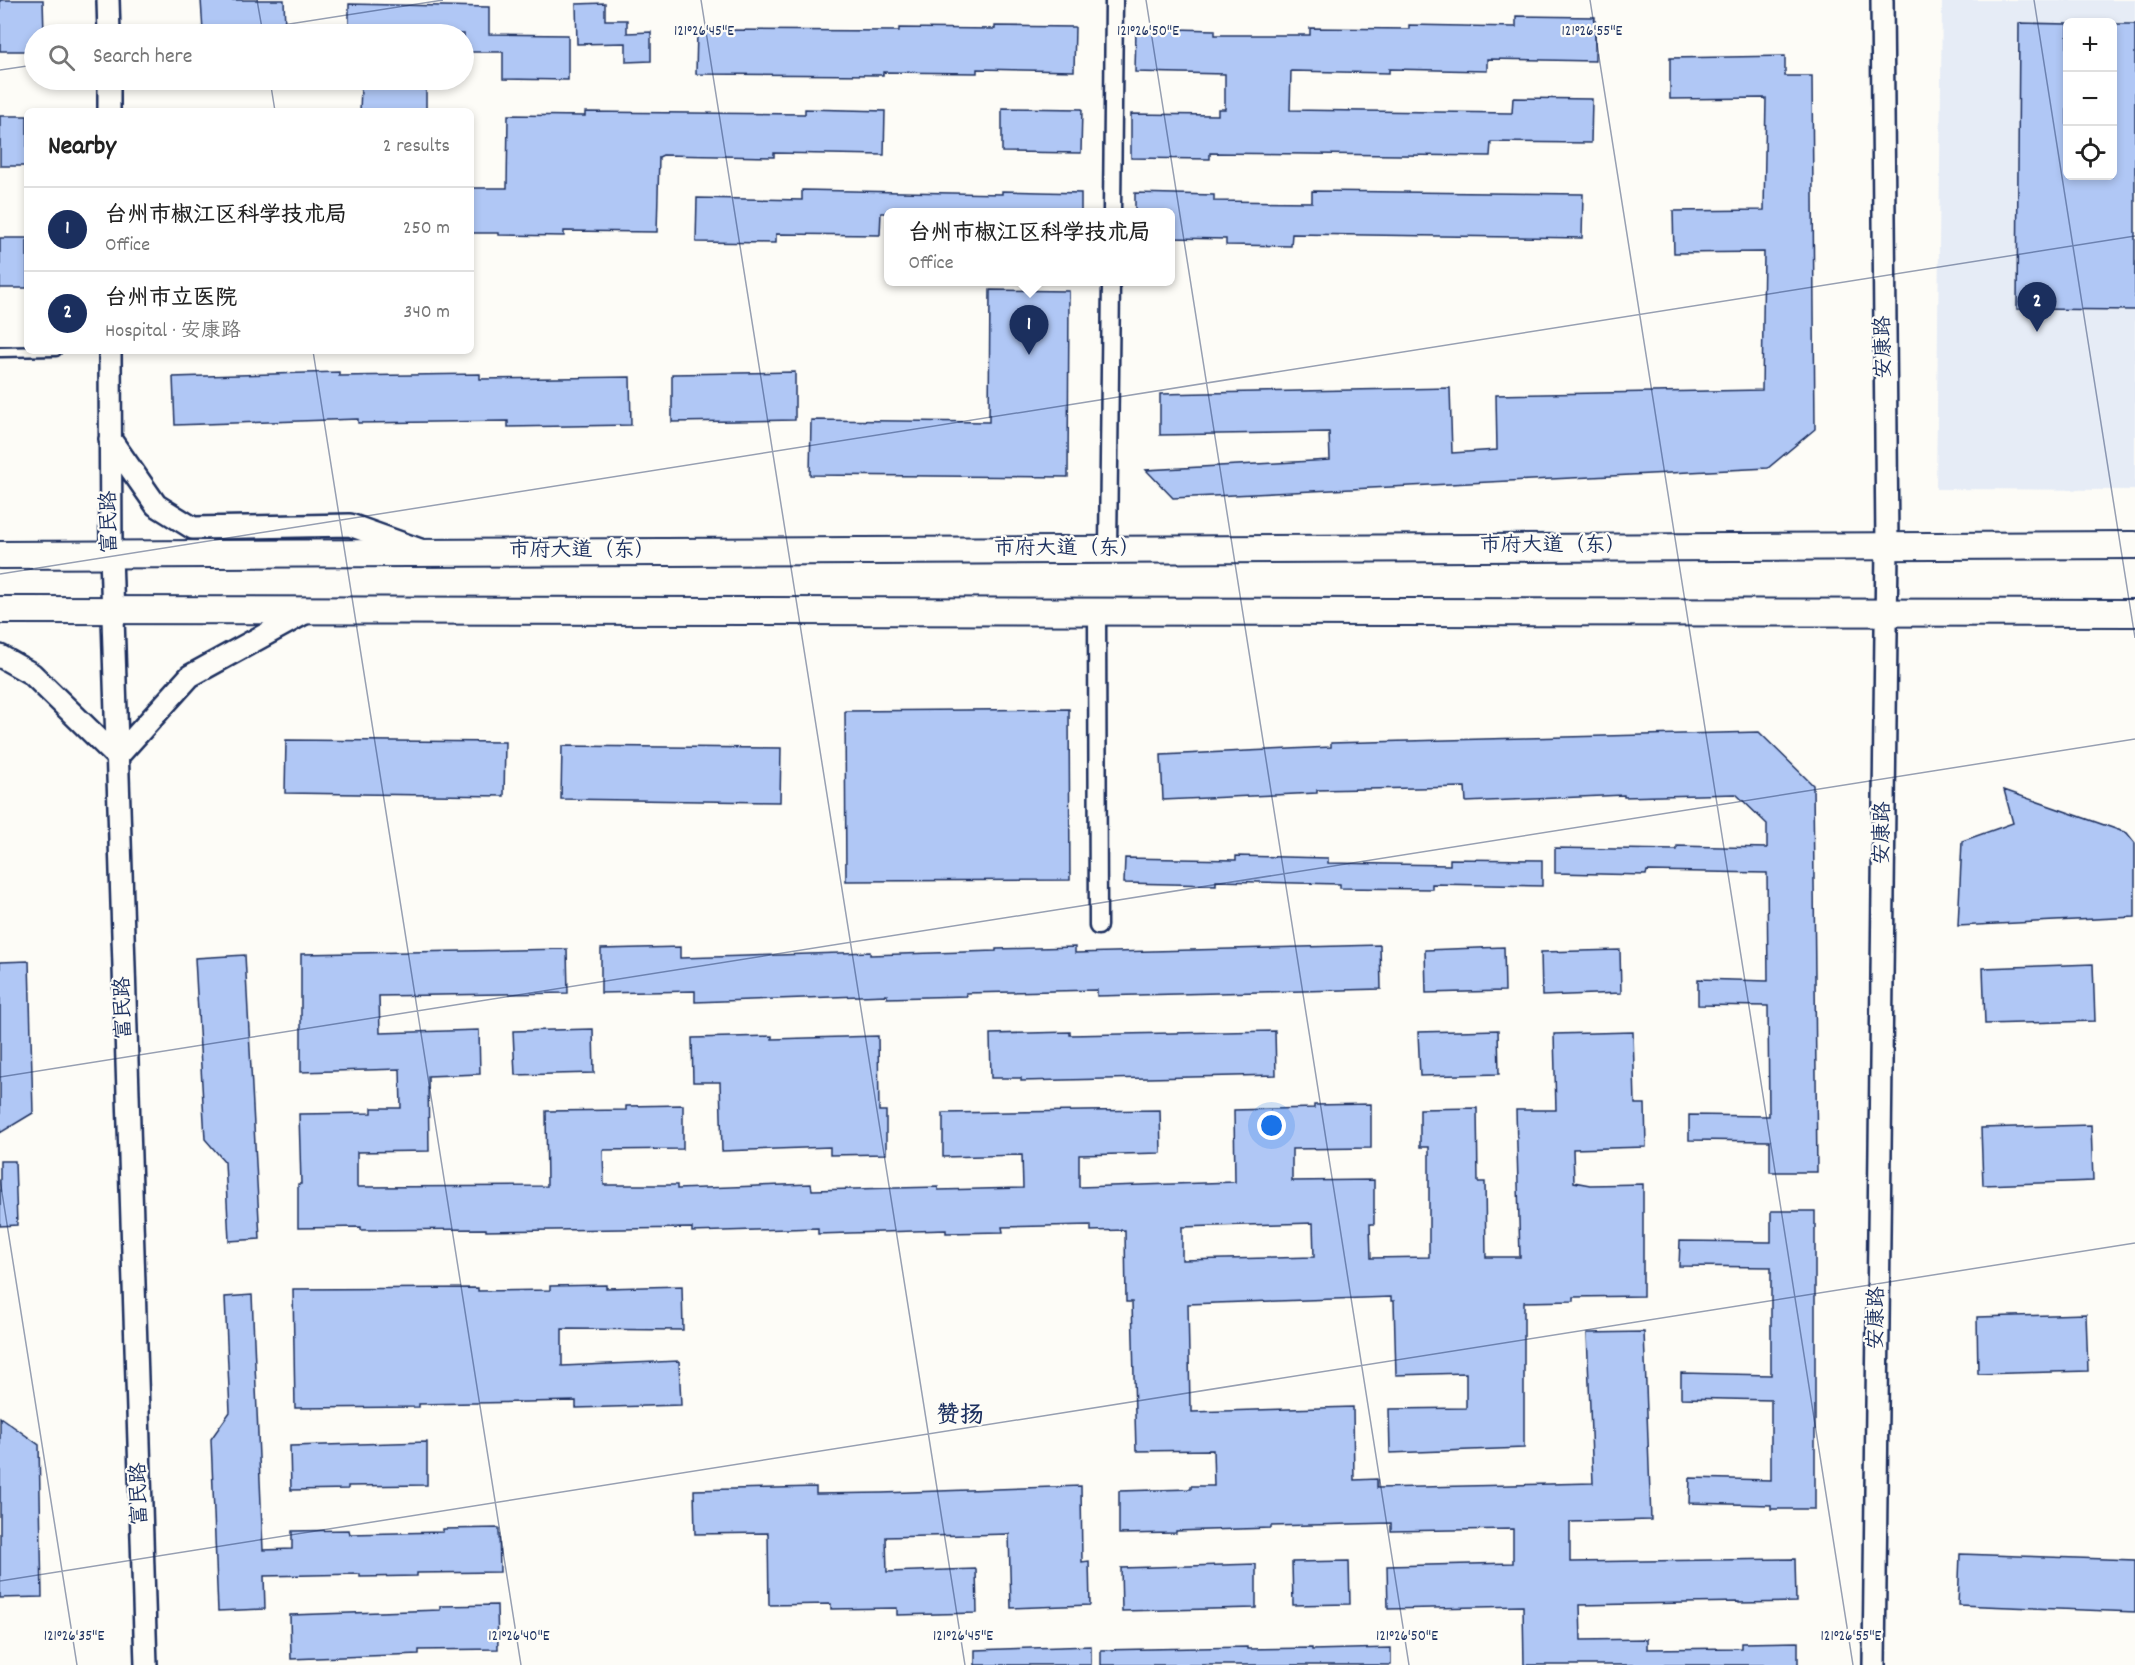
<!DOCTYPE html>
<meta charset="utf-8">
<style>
:root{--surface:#fff;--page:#f2f2f2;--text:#222;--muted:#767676;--line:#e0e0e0;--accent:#1b2f5e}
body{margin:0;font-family:Dekko,"LXGW WenKai TC",sans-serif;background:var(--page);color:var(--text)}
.controls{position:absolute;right:18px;top:18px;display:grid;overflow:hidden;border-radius:9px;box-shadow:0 3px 9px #0003}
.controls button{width:54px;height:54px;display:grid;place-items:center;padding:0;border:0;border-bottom:2px solid var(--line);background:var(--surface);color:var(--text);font:30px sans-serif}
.you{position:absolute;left:1272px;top:1126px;width:21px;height:21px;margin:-15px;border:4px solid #fff;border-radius:50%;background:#1a73e8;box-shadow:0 0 0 9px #1a73e833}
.badge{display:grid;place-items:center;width:39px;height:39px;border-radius:50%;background:var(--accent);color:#fff;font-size:20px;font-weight:700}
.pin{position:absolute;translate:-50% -50px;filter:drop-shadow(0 2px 3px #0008)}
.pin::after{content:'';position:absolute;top:32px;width:21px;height:18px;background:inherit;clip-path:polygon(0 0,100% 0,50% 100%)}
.popup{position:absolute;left:884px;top:208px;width:291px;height:78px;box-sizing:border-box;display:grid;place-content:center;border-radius:9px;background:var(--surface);filter:drop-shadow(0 2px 4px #0005);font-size:20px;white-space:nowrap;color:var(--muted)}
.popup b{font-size:22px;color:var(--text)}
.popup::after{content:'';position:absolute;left:50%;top:100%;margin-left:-12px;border:12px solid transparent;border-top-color:var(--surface)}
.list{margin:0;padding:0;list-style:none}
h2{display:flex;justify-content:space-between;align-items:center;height:78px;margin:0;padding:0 24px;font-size:26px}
h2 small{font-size:20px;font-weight:400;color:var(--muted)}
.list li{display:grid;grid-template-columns:39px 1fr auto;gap:18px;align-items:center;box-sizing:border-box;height:84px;padding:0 24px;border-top:2px solid var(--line)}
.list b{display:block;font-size:22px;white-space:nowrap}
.list p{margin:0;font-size:20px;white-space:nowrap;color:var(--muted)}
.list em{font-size:20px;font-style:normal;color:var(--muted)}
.icon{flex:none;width:33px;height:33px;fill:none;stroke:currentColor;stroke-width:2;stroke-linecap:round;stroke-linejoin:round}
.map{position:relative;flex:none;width:2135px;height:1665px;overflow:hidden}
.search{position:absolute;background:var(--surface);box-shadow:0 3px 9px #0003;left:24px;top:24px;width:450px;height:66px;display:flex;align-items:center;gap:15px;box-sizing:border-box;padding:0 21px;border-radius:33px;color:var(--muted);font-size:22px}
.panel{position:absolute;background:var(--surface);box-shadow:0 3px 9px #0003;left:24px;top:108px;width:450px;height:246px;border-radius:9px}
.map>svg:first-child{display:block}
</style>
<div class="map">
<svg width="2135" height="1665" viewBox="0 0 2135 1665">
<rect width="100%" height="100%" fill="#fdfcf7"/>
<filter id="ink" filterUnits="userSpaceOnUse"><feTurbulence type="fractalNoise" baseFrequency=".0167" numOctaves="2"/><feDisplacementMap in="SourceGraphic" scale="12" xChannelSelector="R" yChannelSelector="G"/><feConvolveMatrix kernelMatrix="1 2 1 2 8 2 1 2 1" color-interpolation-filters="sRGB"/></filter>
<g filter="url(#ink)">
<path fill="#e6ecf6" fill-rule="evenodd" d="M1942 0H2135V490L1936 489ZM2068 22H2112V176H2068Z"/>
<path fill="#b0c7f5" stroke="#1b2f5e" stroke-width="1.5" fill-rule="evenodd" d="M0 0H43L44 34H34V51H0Z
M201 0H284L285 27 203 31Z
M605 3V20H627V33L651 32V61L626 62V43L577 44 576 4Z
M349 4 489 7V34L568 35V80L503 79V52H464V34H349Z
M1516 16 1595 17V61L1487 59V71L1389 69V73L1291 71 1290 110 1512 113 1513 98 1592 99 1591 143 1491 142 1490 156 1210 153V159L1131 158V114L1218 115V109H1225V74L1135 72 1136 28 1215 30V35H1310V28L1409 29V25L1516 27Z
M2019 23 2067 24V176H2112V24H2135V310L2017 309Z
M995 26 1075 27 1074 71 977 69V73L883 72V75L696 74 697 30 899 31V28L995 29Z
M1785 56V76H1812L1815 429 1768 468 1173 498 1146 470 1330 460 1329 432 1160 435V394L1450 388 1452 453 1497 450 1496 395 1762 390 1764 252 1674 253 1673 211 1764 210 1766 98 1670 99V58Z
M361 87 426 88V111H360Z
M1002 108 1082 109 1081 153 1002 152Z
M805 109 885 111 884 155 774 153V157L663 155 659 157 657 232 564 231V236L499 235V233H471V188H507L508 115 585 116V112L805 114Z
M0 116H27V166H0Z
M802 190 1002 194V191L1081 193V213H881L880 235 776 234V243L696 242 697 198 802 200Z
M1312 191 1583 194 1582 238 1292 234 1291 246 1226 245V239L1170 238V213H1135V193L1214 195V201L1312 202Z
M0 238H27V288H0Z
M990 290 1069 291 1068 477 810 475 811 420 989 422Z
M339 372V376L480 374V379L630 377 631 425 508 427V421L358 423V419L175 425 173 377Z
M795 372V420L672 422V374Z
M1069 709 1070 880 846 881 845 711Z
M1759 732 1813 785 1817 1172H1770V1141L1689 1140V1115L1769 1116 1768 1006 1698 1005V979L1768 981 1767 873 1647 871 1646 875 1555 873V848L1677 850V846L1767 848V824L1736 794 1624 797V795L1466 802 1465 787 1317 790V793L1163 800 1161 755 1331 747V743Z
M286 740 505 742 504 796 285 793Z
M562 746 781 748 780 802 561 799Z
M2004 790 2127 833 2135 843V917L1958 926 1962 841 2013 823Z
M1236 856 1328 858V863L1450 865V859L1542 860V886L1432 884V889L1340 888V884L1216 881V885L1124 883 1125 858 1236 860Z
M1380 945 1381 989 1097 996V990L966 993 967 996 887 998V995L695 1002V991L601 993V949L680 947V958L870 952V955L996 951V949L1075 947V953Z
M1504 947 1505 991 1426 993 1425 950Z
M567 949 568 993 379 996 380 1033 479 1030 480 1074 428 1076 429 1151 357 1152V1187L547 1186 546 1111 626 1110V1106L683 1105V1149L603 1150 604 1185H677V1189L811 1184 812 1190 938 1187V1190L1023 1188 1022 1155 943 1157V1113L1160 1110 1161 1153 1079 1155V1187L1235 1182 1234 1110 1314 1108V1105L1371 1104V1148L1292 1149V1181L1374 1180V1224H1370L1371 1258 1429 1257V1147H1420V1109L1477 1108 1478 1182H1485L1486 1257H1520L1516 1110H1556L1554 1034 1633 1032 1635 1104H1645L1646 1147 1573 1149 1574 1182 1590 1185 1643 1184V1296L1574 1297V1301L1524 1302V1448L1390 1453 1389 1409 1466 1408V1373L1396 1375 1394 1301H1391V1297L1188 1304 1190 1406H1192V1412L1353 1407 1354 1480 1377 1479V1488L1593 1483 1587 1333 1644 1332 1651 1520 1570 1522V1562L1795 1559 1796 1602 1739 1603V1602L1580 1605 1581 1640 1647 1639V1649L1741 1648V1643L1798 1642V1665H1524L1523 1606 1388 1609 1387 1566 1513 1563V1529L1391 1531V1523L1271 1526V1528L1176 1531V1533L1119 1534V1491L1191 1489V1486H1214L1213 1450 1136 1451 1132 1302H1126L1125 1230 1091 1231V1225L1002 1227 1003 1232 946 1233V1230L818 1234V1228L692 1232V1228L486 1231V1229L361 1230V1227L298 1228V1184H301L299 1114 372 1113V1108H401L400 1069 301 1072V954ZM1313 1223 1314 1257 1182 1260V1227Z
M1620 950 1621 993 1542 996 1541 952Z
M245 955 260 1239 229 1241 225 1162 205 1139 195 958Z
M29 961 33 1113 0 1133V962Z
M2093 964 2095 1021 1985 1024 1983 968Z
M593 1029 594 1073 515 1075 513 1031Z
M1498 1030 1499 1074 1420 1076 1418 1032Z
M1275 1031 1276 1075 1021 1081V1078H991L990 1034 1070 1032V1035Z
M772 1036V1039L878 1036 879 1111H886V1154L830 1155V1147L722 1151 720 1082H693L692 1038Z
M2091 1125 2093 1181 1983 1185 1981 1128Z
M0 1161H15L17 1225 0 1226Z
M1771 1211H1815V1509H1771V1505L1689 1503 1690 1478 1771 1480V1400L1681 1398V1373L1771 1375V1267L1679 1266 1680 1241 1771 1242Z
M606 1285V1288L682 1286 683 1330 562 1329V1366L679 1361 681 1405 576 1408V1401L419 1404V1407L295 1408 293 1289 478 1288V1291L550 1290V1286Z
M252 1295 263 1550 292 1549V1531L349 1530 350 1534 443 1532V1529L499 1528 500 1572 417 1573V1576L360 1577V1574L264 1576 265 1609 218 1611 211 1439 230 1412 225 1297Z
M2086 1314 2088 1371 1978 1374 1977 1317Z
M0 1417 39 1445 42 1597 0 1598Z
M427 1442V1485L348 1486V1489L291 1490 290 1446Z
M1081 1486 1082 1562 1089 1561 1090 1605 1011 1608 1009 1534 886 1537 887 1572 976 1569 977 1613 897 1615V1608L831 1609V1604L769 1605 768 1533 695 1534 694 1490 816 1487V1494L882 1493Z
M1960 1554 2135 1560V1612L1958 1605Z
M1349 1561 1350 1604 1293 1605 1292 1562Z
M1256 1564V1608L1122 1611 1121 1568Z
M497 1605 498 1649 419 1650V1654L291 1659 290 1615 440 1610V1606Z
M1091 1646V1665H975V1650Z
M1247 1647V1649L1312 1648V1650L1391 1648V1665H1101V1650Z"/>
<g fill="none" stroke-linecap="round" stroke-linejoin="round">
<g stroke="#1b2f5e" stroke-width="13">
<path id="service" d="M0 352 56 351"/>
</g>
<g stroke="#1b2f5e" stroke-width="21">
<path id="minor" d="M1112 212 1114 0
M1108 549 1111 282
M1097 611 1098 926"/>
</g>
<g stroke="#1b2f5e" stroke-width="26">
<path id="tertiary" d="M108 0 109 34
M109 80V111
M110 351 111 554 146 1665
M110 439 156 505 193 528 350 525 420 550
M0 656 32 674 117 757 190 676 310 610
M1874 1665 1887 546 1882 0"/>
</g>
<g stroke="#1b2f5e" stroke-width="30">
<path id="primary" d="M0 555 2135 545
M0 610 2135 613"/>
</g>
<use href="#service" stroke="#fdfcf7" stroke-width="8"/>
<use href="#minor" stroke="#fdfcf7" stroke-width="16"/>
<use href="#tertiary" stroke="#fdfcf7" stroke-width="21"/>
<use href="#primary" stroke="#fdfcf7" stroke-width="26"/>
</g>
</g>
<path fill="none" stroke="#1b2f5e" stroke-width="1.5" stroke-opacity="0.45" d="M257 0 263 34M701 0 965 1665M1146 0 1409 1665M1590 0 1853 1665M2034 0 2135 638M226 34 443 0M0 70 34 65M270 80 275 111M313 351 521 1665M0 574 2135 236M0 1077 2135 739M0 1180 77 1665M0 1581 2135 1243"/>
<g text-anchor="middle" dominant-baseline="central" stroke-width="4.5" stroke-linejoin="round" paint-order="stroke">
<g font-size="21" fill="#1b2f5e" stroke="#fdfcf7">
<text transform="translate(1885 347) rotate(-91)">安康路</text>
<text transform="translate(111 522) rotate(-91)">富民路</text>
<text x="1553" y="547">市府大道（东）</text>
<text x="1067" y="550">市府大道（东）</text>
<text x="582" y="552">市府大道（东）</text>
<text transform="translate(1884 833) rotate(-89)">安康路</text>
<text transform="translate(125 1008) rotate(-92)">富民路</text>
<text transform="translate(1878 1318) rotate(-89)">安康路</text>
<text transform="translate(141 1494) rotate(-92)">富民路</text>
</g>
<g font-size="24" font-weight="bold" fill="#1b2f5e" stroke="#fdfcf7">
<text x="960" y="1417">赞扬</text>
</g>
</g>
<g font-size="15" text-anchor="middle" fill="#1b2f5e" stroke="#fdfcf7" stroke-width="4.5" stroke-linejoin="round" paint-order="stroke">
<text x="704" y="35">121°26'45"E</text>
<text x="1148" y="35">121°26'50"E</text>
<text x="1592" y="35">121°26'55"E</text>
<text x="74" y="1640">121°26'35"E</text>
<text x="519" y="1640">121°26'40"E</text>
<text x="963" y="1640">121°26'45"E</text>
<text x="1407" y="1640">121°26'50"E</text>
<text x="1851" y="1640">121°26'55"E</text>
</g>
</svg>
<div class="controls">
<button>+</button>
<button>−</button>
<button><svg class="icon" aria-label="locate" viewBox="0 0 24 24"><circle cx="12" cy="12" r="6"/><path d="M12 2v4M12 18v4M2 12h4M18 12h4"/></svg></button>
</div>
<div class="you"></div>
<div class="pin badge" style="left:1029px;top:355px">1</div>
<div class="popup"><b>台州市椒江区科学技术局</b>Office</div>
<div class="pin badge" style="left:2037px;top:332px">2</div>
<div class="search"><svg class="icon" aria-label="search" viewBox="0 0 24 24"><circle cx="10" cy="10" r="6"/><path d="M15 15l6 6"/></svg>Search here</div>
<section class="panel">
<h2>Nearby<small>2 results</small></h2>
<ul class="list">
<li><span class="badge">1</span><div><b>台州市椒江区科学技术局</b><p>Office</p></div><em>250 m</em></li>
<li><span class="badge">2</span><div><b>台州市立医院</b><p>Hospital · 安康路</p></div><em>340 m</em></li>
</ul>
</section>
</div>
